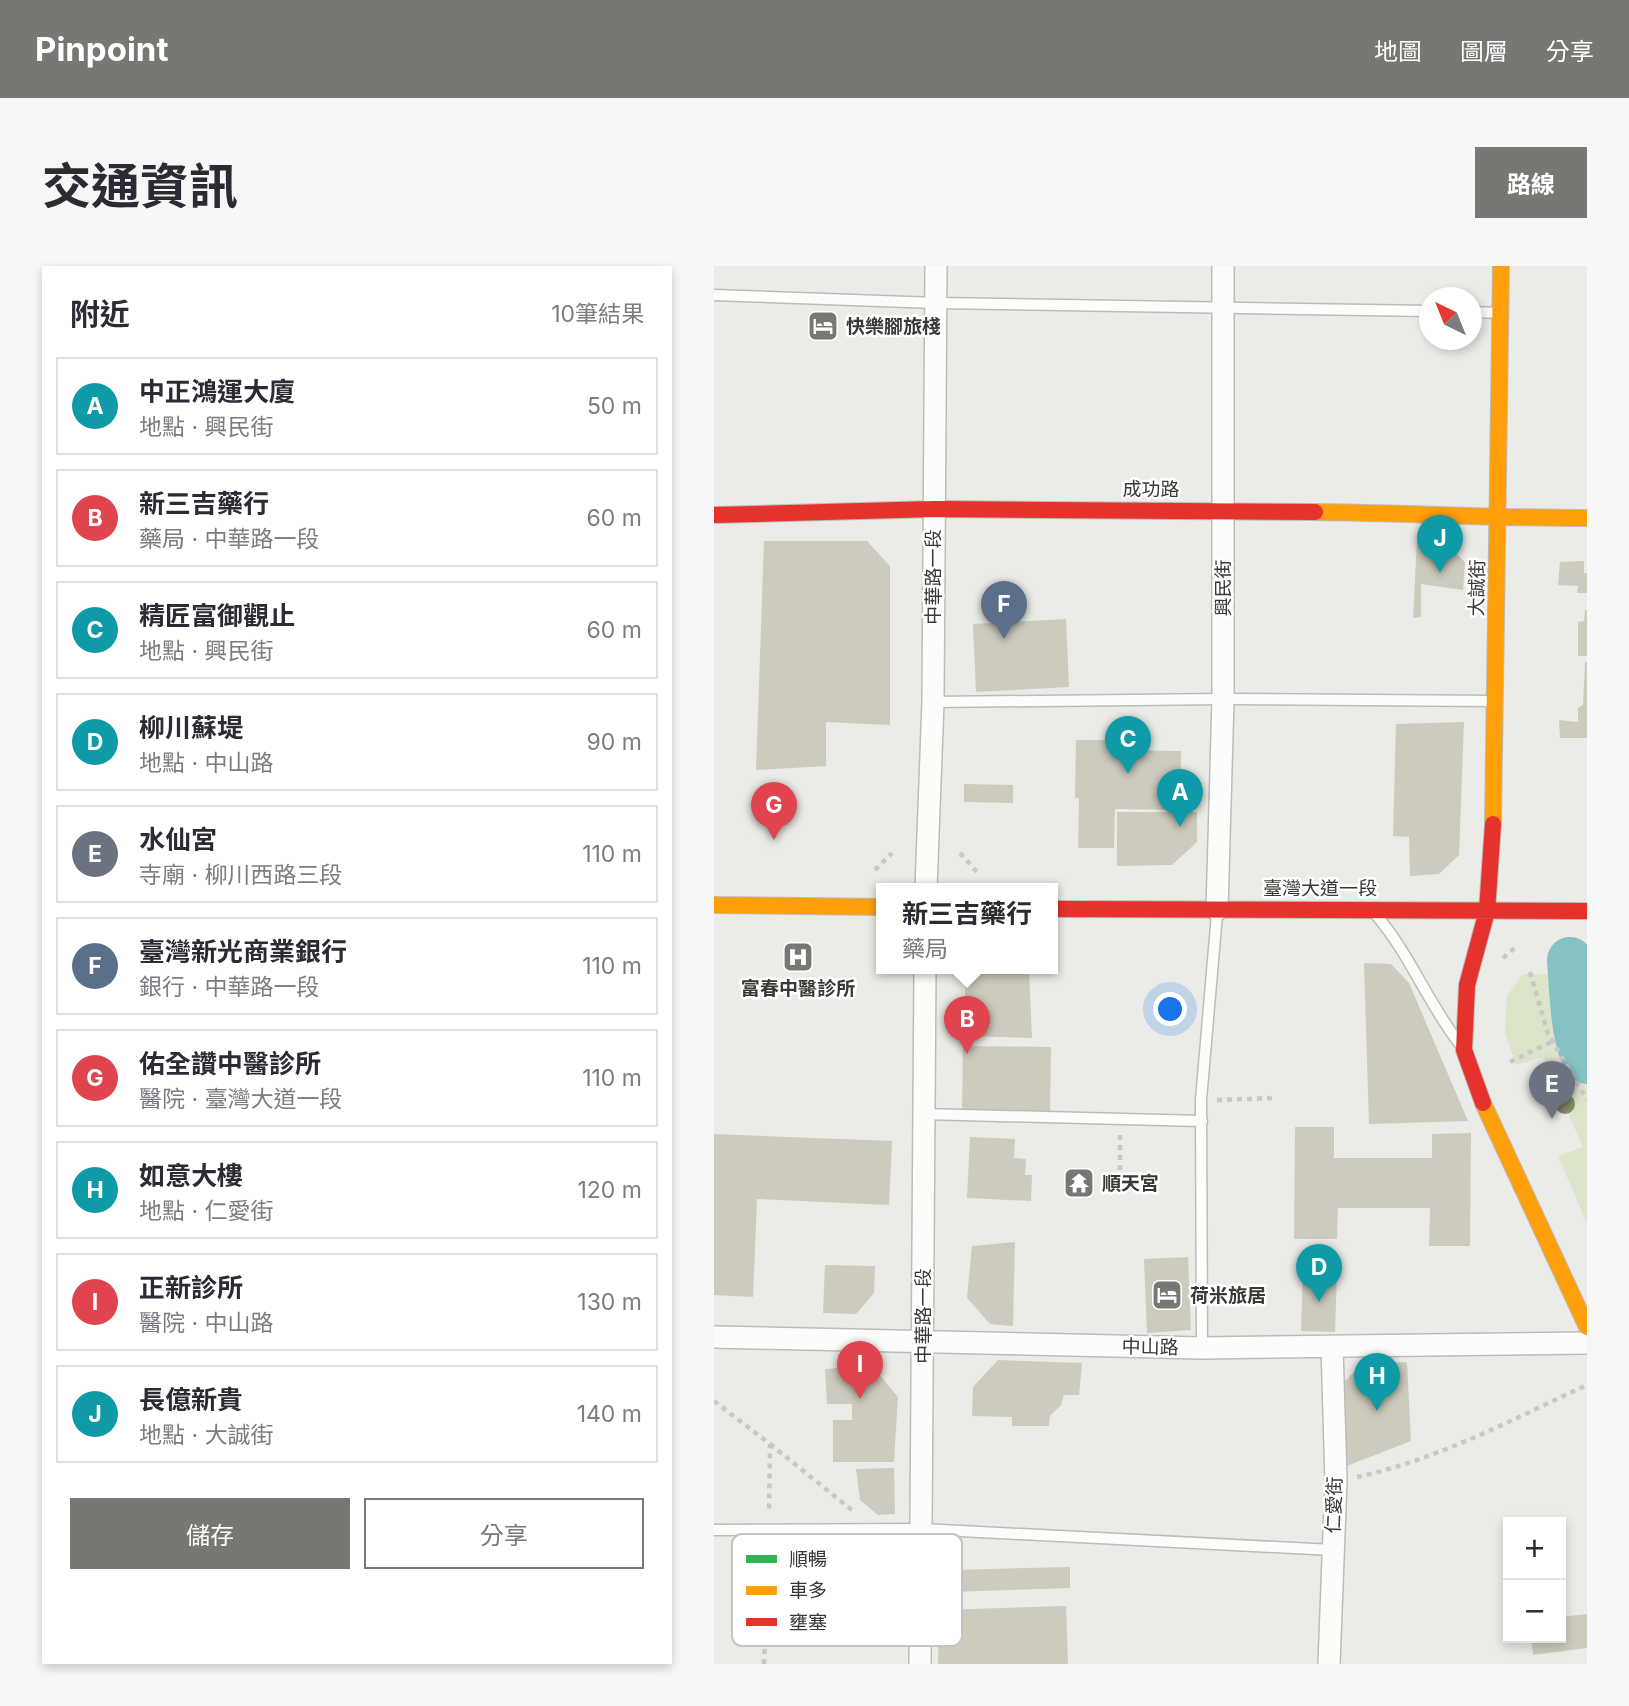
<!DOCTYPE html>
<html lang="zh-TW">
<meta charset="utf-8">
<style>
:root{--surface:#fff;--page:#f7f7f7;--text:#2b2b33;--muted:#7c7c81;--line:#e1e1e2;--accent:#777773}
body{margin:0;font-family:Inter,"Noto Sans TC",sans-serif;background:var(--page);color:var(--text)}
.controls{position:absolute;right:21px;bottom:21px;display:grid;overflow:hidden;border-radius:0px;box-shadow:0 4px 10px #0003}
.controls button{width:63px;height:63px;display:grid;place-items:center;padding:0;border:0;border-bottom:2px solid var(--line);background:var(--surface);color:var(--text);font:35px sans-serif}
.compass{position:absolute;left:705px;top:21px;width:63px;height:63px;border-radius:50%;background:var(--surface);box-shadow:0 4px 10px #0003;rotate:317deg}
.you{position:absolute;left:457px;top:744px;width:24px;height:24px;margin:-18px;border:5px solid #fff;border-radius:50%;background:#1a73e8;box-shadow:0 0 0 10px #1a73e833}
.badge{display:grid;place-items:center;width:46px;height:46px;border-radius:50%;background:var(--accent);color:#fff;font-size:23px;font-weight:700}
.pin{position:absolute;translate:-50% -58px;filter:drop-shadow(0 2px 4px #0008)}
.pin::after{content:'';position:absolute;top:37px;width:24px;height:21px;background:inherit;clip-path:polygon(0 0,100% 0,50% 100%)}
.popup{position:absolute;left:162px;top:617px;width:182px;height:91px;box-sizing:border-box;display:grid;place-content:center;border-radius:0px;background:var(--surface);filter:drop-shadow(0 2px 5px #0005);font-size:23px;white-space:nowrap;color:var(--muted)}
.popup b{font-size:26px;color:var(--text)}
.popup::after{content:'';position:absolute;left:50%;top:100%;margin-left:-14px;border:14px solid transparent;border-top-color:var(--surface)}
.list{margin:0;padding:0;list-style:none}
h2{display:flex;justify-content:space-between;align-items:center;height:91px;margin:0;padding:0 28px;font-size:30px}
h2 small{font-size:23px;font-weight:400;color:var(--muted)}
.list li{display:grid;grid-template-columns:46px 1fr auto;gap:21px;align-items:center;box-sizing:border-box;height:98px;margin:0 14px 14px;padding:0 14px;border:2px solid var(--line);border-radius:0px}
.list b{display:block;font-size:26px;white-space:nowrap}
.list p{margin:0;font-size:23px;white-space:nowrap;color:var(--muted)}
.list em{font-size:23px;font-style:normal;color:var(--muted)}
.actions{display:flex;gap:14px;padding:21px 28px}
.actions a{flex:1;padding:16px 0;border:2px solid var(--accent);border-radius:0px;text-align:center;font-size:24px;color:var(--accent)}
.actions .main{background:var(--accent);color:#fff}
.map{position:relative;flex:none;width:873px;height:1398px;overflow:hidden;border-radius:0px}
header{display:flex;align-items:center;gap:42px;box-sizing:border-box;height:98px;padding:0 35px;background:var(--accent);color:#fff}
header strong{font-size:33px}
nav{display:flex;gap:38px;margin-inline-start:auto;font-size:24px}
.intro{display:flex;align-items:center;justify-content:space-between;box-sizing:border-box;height:168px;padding:0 42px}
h1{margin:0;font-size:49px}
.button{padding:18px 32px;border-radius:0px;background:var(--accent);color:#fff;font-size:24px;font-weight:700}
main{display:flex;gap:42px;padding:0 42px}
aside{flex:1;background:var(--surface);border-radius:0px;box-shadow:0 4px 10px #0003}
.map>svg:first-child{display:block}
</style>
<header>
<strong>Pinpoint</strong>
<nav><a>地圖</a><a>圖層</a><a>分享</a></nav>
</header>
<div class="intro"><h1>交通資訊</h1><a class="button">路線</a></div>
<main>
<aside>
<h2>附近<small>10筆結果</small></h2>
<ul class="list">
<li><span class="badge" style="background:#0f9aa8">A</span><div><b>中正鴻運大廈</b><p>地點 · 興民街</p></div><em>50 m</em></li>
<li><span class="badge" style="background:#e0444e">B</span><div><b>新三吉藥行</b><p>藥局 · 中華路一段</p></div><em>60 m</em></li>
<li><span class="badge" style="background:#0f9aa8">C</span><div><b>精匠富御觀止</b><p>地點 · 興民街</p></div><em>60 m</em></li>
<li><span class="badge" style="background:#0f9aa8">D</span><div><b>柳川蘇堤</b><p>地點 · 中山路</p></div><em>90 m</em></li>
<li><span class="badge" style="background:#6b7280">E</span><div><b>水仙宮</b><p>寺廟 · 柳川西路三段</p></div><em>110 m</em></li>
<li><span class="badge" style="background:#5c6f8a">F</span><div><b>臺灣新光商業銀行</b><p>銀行 · 中華路一段</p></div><em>110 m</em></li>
<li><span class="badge" style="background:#e0444e">G</span><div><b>佑全讚中醫診所</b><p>醫院 · 臺灣大道一段</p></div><em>110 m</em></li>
<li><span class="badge" style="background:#0f9aa8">H</span><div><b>如意大樓</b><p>地點 · 仁愛街</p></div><em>120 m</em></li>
<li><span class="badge" style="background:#e0444e">I</span><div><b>正新診所</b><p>醫院 · 中山路</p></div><em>130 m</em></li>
<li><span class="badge" style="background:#0f9aa8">J</span><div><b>長億新貴</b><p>地點 · 大誠街</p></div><em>140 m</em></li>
</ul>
<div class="actions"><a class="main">儲存</a><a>分享</a></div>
</aside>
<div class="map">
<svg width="873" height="1398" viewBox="0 0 873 1398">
<rect width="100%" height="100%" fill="#ebebe7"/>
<path fill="#dce5ca" d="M809 708 873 710V958L844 890 869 881 829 791 802 799 791 766 793 730Z"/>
<path fill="#86c2c3" d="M871 725 873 816C856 790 836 759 840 728Z"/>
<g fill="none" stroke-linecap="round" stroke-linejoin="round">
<path stroke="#86c2c3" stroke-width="46" d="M856 694C858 718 859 777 873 795"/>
</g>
<path fill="#cdcbbd" d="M727 272 751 296 749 324 707 318V351L699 352 703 274Z
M50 275H153L176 300V459L112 456V500L42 504Z
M870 295V307H873V327H863L864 320 844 319 846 296Z
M871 344H873V390H864V356L870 355Z
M352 353 355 421 262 426 259 358Z
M871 396H873V472H846L845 454 864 456V442L869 439Z
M750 456 745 589 725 608 696 610 695 571 679 570 682 458Z
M362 474H397V484L467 485 466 544 401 543 400 582H364L365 532H361Z
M250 518 299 519V537L250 536Z
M403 546H483V576L458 599 403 600Z
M650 697 677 698 695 717 754 855 655 858Z
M251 702H315L318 772 251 770Z
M249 780 337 781 336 846 248 845Z
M581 861H620V892H718V868L757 867 756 980H715L716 942H624L623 973H580Z
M0 868 178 875 175 939 43 933 39 1031 0 1029Z
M256 871 301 873 300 892 312 893 311 909H318L317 935 253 932Z
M301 976 299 1060 276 1058 253 1032 258 980Z
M474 991 477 1064 433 1067 430 993Z
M111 999 161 1000 160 1027 142 1048 109 1047Z
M589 1005 623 1006 621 1066 587 1065Z
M284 1094 368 1097 365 1129H350L347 1139 336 1150 335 1160H298V1151L258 1150 259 1121Z
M693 1096 697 1175 630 1201 631 1115 647 1099Z
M158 1100 184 1131 180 1196H119V1154H138V1138H113L111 1103Z
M180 1202 181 1248 164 1249 146 1234 142 1203Z
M356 1301V1322L238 1326V1304Z
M352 1340 354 1398H224L225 1344Z
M873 1348V1382L819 1389 817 1372H847V1351Z"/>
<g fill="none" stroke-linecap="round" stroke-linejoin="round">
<g stroke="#bcbcb9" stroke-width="13">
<path id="lane" d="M0 29 222 37 716 45
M758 46 786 47
M219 436 509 433 780 435
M663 650C696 689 714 737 745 777
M209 848 488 855
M488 1082 487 834 503 648
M0 1264 208 1263 619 1284"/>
</g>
<g stroke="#bcbcb9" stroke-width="24">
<path id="street" d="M212 622 219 436 222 0
M503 644 509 433V0
M0 1071 488 1082 873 1077
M206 1398 211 702
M615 1398 622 1215 618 1080"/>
</g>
<g stroke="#bcbcb9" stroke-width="18">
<path id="slow" d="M601 246C692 247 782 252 873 252
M779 558 787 0
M0 639 167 641
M769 837 873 1061"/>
</g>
<g stroke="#bcbcb9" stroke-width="18">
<path id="jam" d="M0 249 220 243 601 246
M339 643 873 645
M769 837 750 784 753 719 773 645 779 558"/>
</g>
<path stroke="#c8c8c7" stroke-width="4.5" stroke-dasharray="5 5" stroke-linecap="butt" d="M246 587 263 606
M161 604 178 587
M789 692 804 679
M816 706 834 768 873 834
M796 796 839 775
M503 834 558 832
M406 869V928
M0 1135 56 1178 55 1247
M56 1178 139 1245
M643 1211C723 1194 799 1153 873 1119
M50 1398 54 1280"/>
<use href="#lane" stroke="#fcfcfb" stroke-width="10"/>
<use href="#street" stroke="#fcfcfb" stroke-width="21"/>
<use href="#slow" stroke="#ff9f0a" stroke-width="16"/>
<use href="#jam" stroke="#e5322d" stroke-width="16"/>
</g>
<circle fill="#869068" cx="851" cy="838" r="10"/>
<defs>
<g id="hotel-square" transform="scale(1.575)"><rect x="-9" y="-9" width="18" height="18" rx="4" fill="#777773" stroke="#fff"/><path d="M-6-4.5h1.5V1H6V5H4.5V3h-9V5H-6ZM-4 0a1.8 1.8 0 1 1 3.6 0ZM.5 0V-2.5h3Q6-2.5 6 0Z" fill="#fff"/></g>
<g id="hospital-square" transform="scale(1.575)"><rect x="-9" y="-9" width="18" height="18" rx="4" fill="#777773" stroke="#fff"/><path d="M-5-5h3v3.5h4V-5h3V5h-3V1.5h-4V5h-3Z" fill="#fff"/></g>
<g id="temple-square" transform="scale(1.575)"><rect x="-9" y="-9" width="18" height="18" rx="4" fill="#777773" stroke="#fff"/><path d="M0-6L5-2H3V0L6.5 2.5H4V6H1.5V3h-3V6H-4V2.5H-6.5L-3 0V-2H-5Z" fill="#fff"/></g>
</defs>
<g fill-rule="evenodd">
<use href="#hotel-square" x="109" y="60"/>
<use href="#hospital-square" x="84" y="691"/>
<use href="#temple-square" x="365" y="917"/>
<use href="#hotel-square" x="453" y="1029"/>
</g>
<g text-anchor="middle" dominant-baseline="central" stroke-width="5" stroke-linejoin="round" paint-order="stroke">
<g font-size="19" font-weight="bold" fill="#383835" stroke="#fff" text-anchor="start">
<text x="132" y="60">快樂腳旅棧</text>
<text x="84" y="722" text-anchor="middle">富春中醫診所</text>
<text x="388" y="917">順天宮</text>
<text x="476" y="1029">荷米旅居</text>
</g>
<g font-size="19" fill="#383835" stroke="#fff">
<text x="437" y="223">成功路</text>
<text transform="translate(219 311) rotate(-90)">中華路一段</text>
<text transform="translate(509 322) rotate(-90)">興民街</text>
<text transform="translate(763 322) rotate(-89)">大誠街</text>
<text x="606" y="622">臺灣大道一段</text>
<text transform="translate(209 1050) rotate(-90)">中華路一段</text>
<text transform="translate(436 1081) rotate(1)">中山路</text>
<text transform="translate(620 1239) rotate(-88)">仁愛街</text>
</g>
</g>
<rect x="18" y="1268" width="230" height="112" rx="10" fill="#fff" stroke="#c3c3c2" stroke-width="2"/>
<rect x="32" y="1289" width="31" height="8" fill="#30b455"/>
<rect x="32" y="1320" width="31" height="9" fill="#ff9f0a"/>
<rect x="32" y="1352" width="31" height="8" fill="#e5322d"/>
<g font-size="19" fill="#383835">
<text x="75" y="1300">順暢</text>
<text x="75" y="1331">車多</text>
<text x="75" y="1363">壅塞</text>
</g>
</svg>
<div class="controls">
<button>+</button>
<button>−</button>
</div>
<svg class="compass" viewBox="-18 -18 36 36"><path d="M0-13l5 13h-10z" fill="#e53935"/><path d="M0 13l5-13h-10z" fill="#7c7c81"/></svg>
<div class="you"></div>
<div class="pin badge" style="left:466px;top:561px;background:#0f9aa8">A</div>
<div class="pin badge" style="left:253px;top:788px;background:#e0444e">B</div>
<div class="popup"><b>新三吉藥行</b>藥局</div>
<div class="pin badge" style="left:414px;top:508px;background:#0f9aa8">C</div>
<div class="pin badge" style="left:605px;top:1036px;background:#0f9aa8">D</div>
<div class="pin badge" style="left:838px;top:853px;background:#6b7280">E</div>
<div class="pin badge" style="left:290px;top:373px;background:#5c6f8a">F</div>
<div class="pin badge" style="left:60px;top:574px;background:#e0444e">G</div>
<div class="pin badge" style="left:663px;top:1145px;background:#0f9aa8">H</div>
<div class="pin badge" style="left:146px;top:1133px;background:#e0444e">I</div>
<div class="pin badge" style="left:726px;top:307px;background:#0f9aa8">J</div>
</div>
</main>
